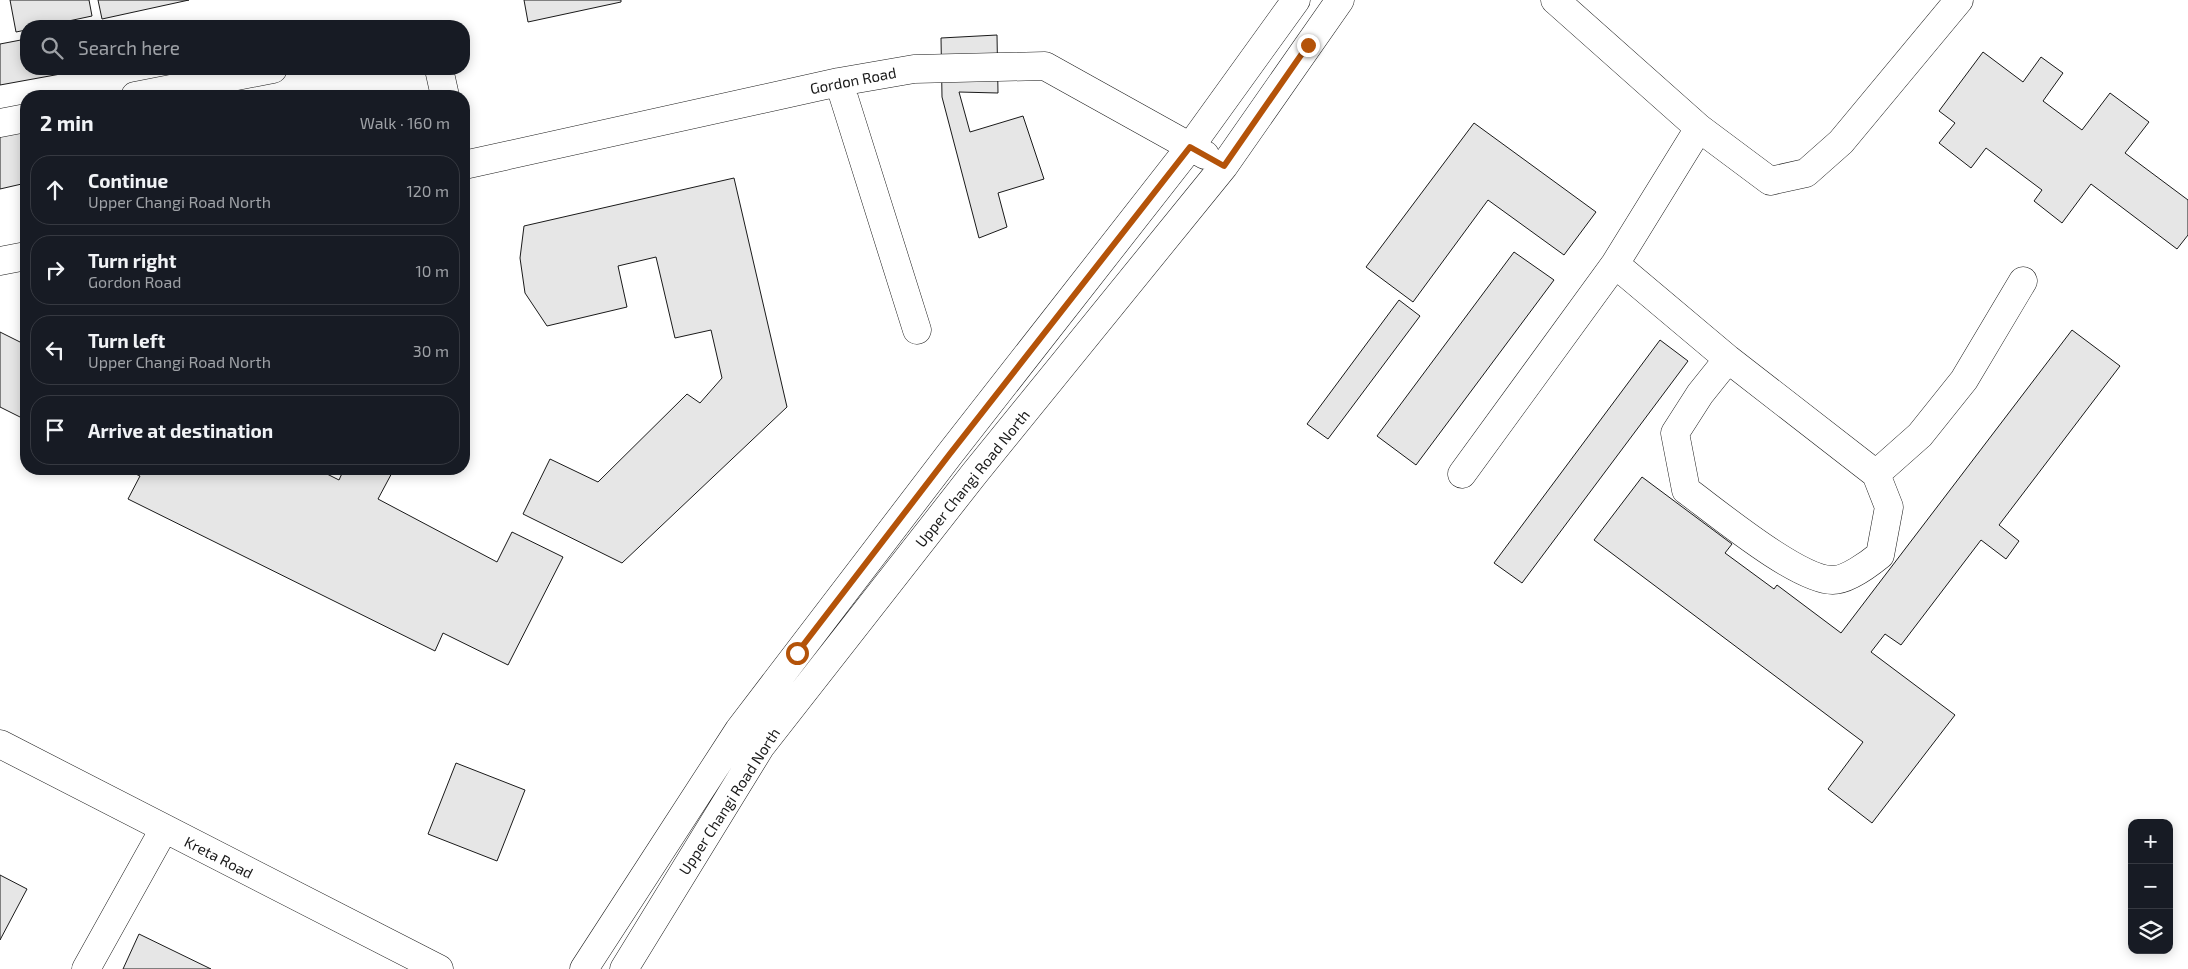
<!DOCTYPE html>
<meta charset="utf-8">
<style>
:root{--surface:#171b24;--page:#242831;--text:#f1f3f6;--muted:#9ea1a6;--line:#363941}
body{margin:0;font-family:"Exo 2",sans-serif;background:var(--page);color:var(--text)}
.controls{position:absolute;right:15px;bottom:15px;display:grid;overflow:hidden;border-radius:10px;box-shadow:0 2px 12px #0003}
.controls button{width:45px;height:45px;display:grid;place-items:center;padding:0;border:0;border-bottom:1px solid var(--line);background:var(--surface);color:var(--text);font:25px sans-serif}
.stop{position:absolute;width:15px;height:15px;margin:-11px;border:4px solid #b45309;border-radius:50%;background:#fff}
.stop.end{background:#b45309;border-color:#fff;box-shadow:0 1px 5px #0008}
.list{margin:0;padding:0;list-style:none}
h2{display:flex;justify-content:space-between;align-items:center;height:65px;margin:0;padding:0 20px;font-size:21px}
h2 small{font-size:16px;font-weight:400;color:var(--muted)}
.list li{display:grid;grid-template-columns:32px 1fr auto;gap:15px;align-items:center;box-sizing:border-box;height:70px;margin:0 10px 10px;padding:0 10px;border:1px solid var(--line);border-radius:20px}
.list b{display:block;font-size:19px;white-space:nowrap}
.list p{margin:0;font-size:16px;white-space:nowrap;color:var(--muted)}
.list em{font-size:16px;font-style:normal;color:var(--muted)}
.icon{flex:none;width:28px;height:28px;fill:none;stroke:currentColor;stroke-width:2;stroke-linecap:round;stroke-linejoin:round}
.map{position:relative;flex:none;width:2188px;height:969px;overflow:hidden}
.search{position:absolute;background:var(--surface);box-shadow:0 2px 12px #0003;left:20px;top:20px;width:450px;height:55px;display:flex;align-items:center;gap:12px;box-sizing:border-box;padding:0 18px;border-radius:20px;color:var(--muted);font-size:19px}
.panel{position:absolute;background:var(--surface);box-shadow:0 2px 12px #0003;left:20px;top:90px;width:450px;height:385px;border-radius:20px}
.map>svg:first-child{display:block}
</style>
<div class="map">
<svg width="2188" height="969" viewBox="0 0 2188 969">
<rect width="100%" height="100%" fill="#fff"/>
<path fill="#e6e6e6" stroke="#1a1a1a" d="M10 0H89L92 16 45 26H26V30L16 32Z
M98 0H189L102 19Z
M524 0H621V2L528 22Z
M997 35 998 93 959 92 970 132 1023 116 1044 179 998 193 1007 227 979 238 942 97 941 38Z
M26 39V69H88L0 85V44Z
M1983 52 2023 82 2041 57 2063 73 2043 101 2082 130 2110 93 2149 122 2125 153 2188 200V235L2177 249 2091 184 2062 223 2034 201 2042 190 1986 148 1971 168 1939 143 1955 123 1939 111Z
M26 122V183L0 189V127Z
M1474 123 1596 212 1564 255 1488 200 1413 302 1366 267Z
M734 178 787 407 622 563 523 514 550 459 598 482 687 394 700 403 722 378 711 330 675 338 656 257 618 266 627 307 547 326 525 293 520 258 524 226Z
M1514 252 1554 280 1416 465 1377 436Z
M1399 300 1420 316 1328 439 1307 424Z
M2072 330 2120 366 1999 525 2019 541 2006 559 1981 540 1901 645 1885 634 1871 652 1955 715 1872 823 1828 789 1863 742 1594 540 1642 477 1732 544 1725 553 1774 589 1777 585 1841 633Z
M0 332 26 345V420L0 407Z
M1660 340 1688 361 1522 583 1494 563Z
M125 469H317L339 480 344 469H394L378 499 497 562 512 532 563 557 508 665 443 633 435 651 128 499 140 476Z
M456 763 525 790 497 861 428 834Z
M0 875 27 889 0 940Z
M139 934 211 969H123Z"/>
<g fill="none" stroke-linecap="round" stroke-linejoin="round">
<g stroke="#1a1a1a" stroke-width="29">
<path id="minor" d="M1555 0 1699 128 1770 181 1806 173 1841 142 1959 0
M439 69 445 96
M839 82 917 330
M135 96 273 69
M0 123 26 118
M464 165 839 82 914 69 1045 66 1205 155
M0 261 26 256
M1615 264 1728 359 1876 474 1889 507 1880 555C1869 564 1847 580 1833 580 1799 581 1716 512 1686 490L1675 433 1700 394 1728 359
M1462 474 1615 264 1699 128
M1876 474 1920 435 1964 380 2023 281
M0 744 439 969
M86 969 164 829
M584 969 739 730 949 455 1190 147 1296 0
M624 969 761 746 974 474 1224 166 1340 0"/>
</g>
<use href="#minor" stroke="#fff" stroke-width="28"/>
</g>
<g fill="none" stroke-linecap="round" stroke-linejoin="round">
<path stroke="#b45309" stroke-width="6" d="M797 653 949 455 1190 147 1224 166 1308 45"/>
</g>
<g text-anchor="middle" dominant-baseline="central" stroke-width="4" stroke-linejoin="round" paint-order="stroke">
<g font-size="15" fill="#1a1a1a" stroke="#fff">
<text transform="translate(853 80) rotate(-11)">Gordon Road</text>
<text transform="translate(972 478) rotate(-51)">Upper Changi Road North</text>
<text transform="translate(729 801) rotate(-57)">Upper Changi Road North</text>
<text transform="translate(219 857) rotate(27)">Kreta Road</text>
</g>
</g>
</svg>
<div class="controls">
<button>+</button>
<button>−</button>
<button><svg class="icon" aria-label="layers" viewBox="0 0 24 24"><path d="M12 4l9 5-9 5-9-5zM3 14l9 5 9-5"/></svg></button>
</div>
<div class="stop" style="left:797px;top:653px"></div>
<div class="stop end" style="left:1308px;top:45px"></div>
<div class="search"><svg class="icon" aria-label="search" viewBox="0 0 24 24"><circle cx="10" cy="10" r="6"/><path d="M15 15l6 6"/></svg>Search here</div>
<section class="panel">
<h2>2 min<small>Walk · 160 m</small></h2>
<ul class="list">
<li><svg class="icon" aria-label="ahead" viewBox="0 0 24 24"><path d="M12 20V5M6 11l6-6 6 6"/></svg><div><b>Continue</b><p>Upper Changi Road North</p></div><em>120 m</em></li>
<li><svg class="icon" aria-label="right" viewBox="0 0 24 24"><path d="M7 20v-9h11M14 6l5 5-5 5"/></svg><div><b>Turn right</b><p>Gordon Road</p></div><em>10 m</em></li>
<li><svg class="icon" aria-label="left" viewBox="0 0 24 24"><path d="M17 20v-9H6M10 6l-5 5 5 5"/></svg><div><b>Turn left</b><p>Upper Changi Road North</p></div><em>30 m</em></li>
<li><svg class="icon" aria-label="arrive" viewBox="0 0 24 24"><path d="M6 21V4h12l-3 4 3 4H6"/></svg><div><b>Arrive at destination</b></div></li>
</ul>
</section>
</div>
